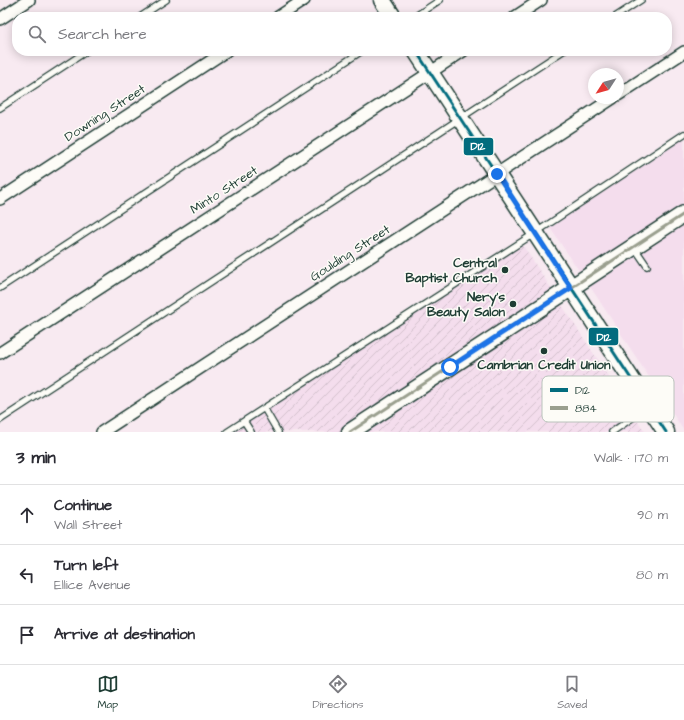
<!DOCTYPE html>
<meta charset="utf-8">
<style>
:root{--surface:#fff;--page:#f2f2f3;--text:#2b2b33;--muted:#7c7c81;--line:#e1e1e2;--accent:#1f3d34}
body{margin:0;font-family:"Architects Daughter",sans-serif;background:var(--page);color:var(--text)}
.compass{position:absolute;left:588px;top:68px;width:36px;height:36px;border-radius:50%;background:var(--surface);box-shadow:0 2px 10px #0003;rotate:234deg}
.stop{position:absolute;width:12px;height:12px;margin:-9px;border:3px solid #1a73e8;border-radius:50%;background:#fff}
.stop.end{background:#1a73e8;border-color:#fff;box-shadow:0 1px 4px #0008}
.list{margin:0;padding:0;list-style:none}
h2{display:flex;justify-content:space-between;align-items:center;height:52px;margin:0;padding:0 16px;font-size:17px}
h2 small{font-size:13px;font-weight:400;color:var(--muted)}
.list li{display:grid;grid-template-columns:26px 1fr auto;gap:12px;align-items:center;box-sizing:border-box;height:60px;padding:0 16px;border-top:1px solid var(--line)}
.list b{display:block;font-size:15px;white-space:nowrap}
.list p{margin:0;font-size:13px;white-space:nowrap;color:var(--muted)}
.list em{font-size:13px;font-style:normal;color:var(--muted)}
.icon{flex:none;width:22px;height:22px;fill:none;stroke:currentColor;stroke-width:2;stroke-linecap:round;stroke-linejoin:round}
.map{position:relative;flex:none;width:684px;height:432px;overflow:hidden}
.search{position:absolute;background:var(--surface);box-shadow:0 2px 10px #0003;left:12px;right:12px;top:12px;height:44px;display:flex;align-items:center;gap:10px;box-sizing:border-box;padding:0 14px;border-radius:16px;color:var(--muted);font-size:15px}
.sheet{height:232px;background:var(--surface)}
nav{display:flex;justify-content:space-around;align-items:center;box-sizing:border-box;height:56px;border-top:1px solid var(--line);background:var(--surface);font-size:11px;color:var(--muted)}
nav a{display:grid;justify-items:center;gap:2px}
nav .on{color:var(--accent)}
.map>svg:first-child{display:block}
</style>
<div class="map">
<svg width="684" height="432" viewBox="0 0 684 432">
<defs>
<pattern id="industrial-furrows" width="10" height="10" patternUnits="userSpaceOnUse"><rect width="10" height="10" fill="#f4dded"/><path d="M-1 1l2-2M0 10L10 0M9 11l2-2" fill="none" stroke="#d1bfcc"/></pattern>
</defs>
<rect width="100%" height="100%" fill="#f8eaf1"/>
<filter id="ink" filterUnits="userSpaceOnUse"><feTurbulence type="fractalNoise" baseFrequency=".025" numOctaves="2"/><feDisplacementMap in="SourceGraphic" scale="8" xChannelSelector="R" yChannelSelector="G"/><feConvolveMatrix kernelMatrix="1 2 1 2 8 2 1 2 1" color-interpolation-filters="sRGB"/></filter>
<g filter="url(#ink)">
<path fill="#f4dded" d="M684 138V431L593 291 550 228Z"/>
<path fill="url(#industrial-furrows)" d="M522 244 645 432H231Z"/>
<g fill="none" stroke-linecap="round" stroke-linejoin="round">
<g stroke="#1f3d34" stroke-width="8">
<path id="lane" d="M140 17 166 0
M414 17 440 0
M615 17 641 0
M0 108 87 51
M634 247 647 266
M0 288 362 51
M264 408 278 432
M0 420 563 51
M244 421 251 432
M227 432 535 233 684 134
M612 432 648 407"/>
</g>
<g stroke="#1f3d34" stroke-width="14">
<path id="street" d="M278 17 304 0
M515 17 541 0
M0 19 29 0
M618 95 684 52
M0 199 226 51
M0 353 463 51
M102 432 613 98"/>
</g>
<g stroke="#1f3d34" stroke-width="19">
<path id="secondary" d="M382 0 393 17
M416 51 666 432
M350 432 684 214"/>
</g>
<use href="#lane" stroke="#fdfcf7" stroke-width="5.5"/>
<use href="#street" stroke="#fdfcf7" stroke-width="11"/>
<use href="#secondary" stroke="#fdfcf7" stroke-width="16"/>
<g stroke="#fdfcf7" stroke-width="6">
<path id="bus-1" d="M416 51 666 432"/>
</g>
<g stroke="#fdfcf7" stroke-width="6">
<path id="bus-2" d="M350 432 684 214"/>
</g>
<use href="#bus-1" stroke="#026c7e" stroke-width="3"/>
<use href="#bus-2" stroke="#9a9f8e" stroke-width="3"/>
</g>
</g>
<g fill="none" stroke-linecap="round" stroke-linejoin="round" filter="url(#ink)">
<path stroke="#1a73e8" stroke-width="5" d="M450 367 571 288 497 174"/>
</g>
<g fill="#1f3d34" stroke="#fdfcf7" stroke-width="1.5">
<circle cx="505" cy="270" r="4"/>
<circle cx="513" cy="304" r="4"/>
<circle cx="544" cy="351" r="4"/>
</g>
<g text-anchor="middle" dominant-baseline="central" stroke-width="3" stroke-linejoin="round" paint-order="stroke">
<g font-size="13" fill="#1f3d34" stroke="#fdfcf7">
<text transform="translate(105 113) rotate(-33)">Downing Street</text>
<text transform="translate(224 190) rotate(-33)">Minto Street</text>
<text transform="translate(350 253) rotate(-33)">Goulding Street</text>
</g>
<g font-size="13" font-weight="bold" fill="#1f3d34" stroke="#fdfcf7" text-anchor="end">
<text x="497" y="263">Central<tspan x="497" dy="15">Baptist Church</tspan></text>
<text x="505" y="297">Nery's<tspan x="505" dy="15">Beauty Salon</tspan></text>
<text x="544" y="365" text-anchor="middle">Cambrian Credit Union</text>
</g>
</g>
<rect x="542" y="376" width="132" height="46" rx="6" fill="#fdfcf7" stroke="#bac3bc" stroke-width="1"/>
<rect x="550" y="388" width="18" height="4" fill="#026c7e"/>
<rect x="550" y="406" width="18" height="4" fill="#9a9f8e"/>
<g font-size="11" fill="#1f3d34">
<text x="575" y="394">D12</text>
<text x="575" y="412">884</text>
</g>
<g stroke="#fdfcf7" stroke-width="1.5">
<rect x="463" y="137" width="31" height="19" rx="4" fill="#026c7e"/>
<rect x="588" y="327" width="31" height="19" rx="4" fill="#026c7e"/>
</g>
<g font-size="11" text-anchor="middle" font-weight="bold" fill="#fff">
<text x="478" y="150">D12</text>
<text x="604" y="341">D12</text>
</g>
</svg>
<svg class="compass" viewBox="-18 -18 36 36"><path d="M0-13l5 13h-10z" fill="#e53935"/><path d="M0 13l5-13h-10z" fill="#7c7c81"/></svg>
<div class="stop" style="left:450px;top:367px"></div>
<div class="stop end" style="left:497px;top:174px"></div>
<div class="search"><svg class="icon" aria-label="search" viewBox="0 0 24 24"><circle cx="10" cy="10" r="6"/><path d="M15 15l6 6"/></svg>Search here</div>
</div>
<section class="sheet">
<h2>3 min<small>Walk · 170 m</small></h2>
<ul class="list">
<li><svg class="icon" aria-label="ahead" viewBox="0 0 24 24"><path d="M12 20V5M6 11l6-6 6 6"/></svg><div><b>Continue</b><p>Wall Street</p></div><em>90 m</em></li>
<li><svg class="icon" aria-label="left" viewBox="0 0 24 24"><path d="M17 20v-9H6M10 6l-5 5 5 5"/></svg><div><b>Turn left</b><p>Ellice Avenue</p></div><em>80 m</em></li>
<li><svg class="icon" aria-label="arrive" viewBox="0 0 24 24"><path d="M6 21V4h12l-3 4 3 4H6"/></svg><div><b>Arrive at destination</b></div></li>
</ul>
</section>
<nav>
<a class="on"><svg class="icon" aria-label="map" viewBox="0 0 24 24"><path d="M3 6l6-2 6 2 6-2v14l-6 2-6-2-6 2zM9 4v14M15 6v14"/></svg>Map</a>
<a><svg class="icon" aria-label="directions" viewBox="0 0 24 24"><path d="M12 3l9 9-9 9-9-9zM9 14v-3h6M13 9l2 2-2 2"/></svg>Directions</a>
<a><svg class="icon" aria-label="saved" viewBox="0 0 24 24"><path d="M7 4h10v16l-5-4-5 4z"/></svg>Saved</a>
</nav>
